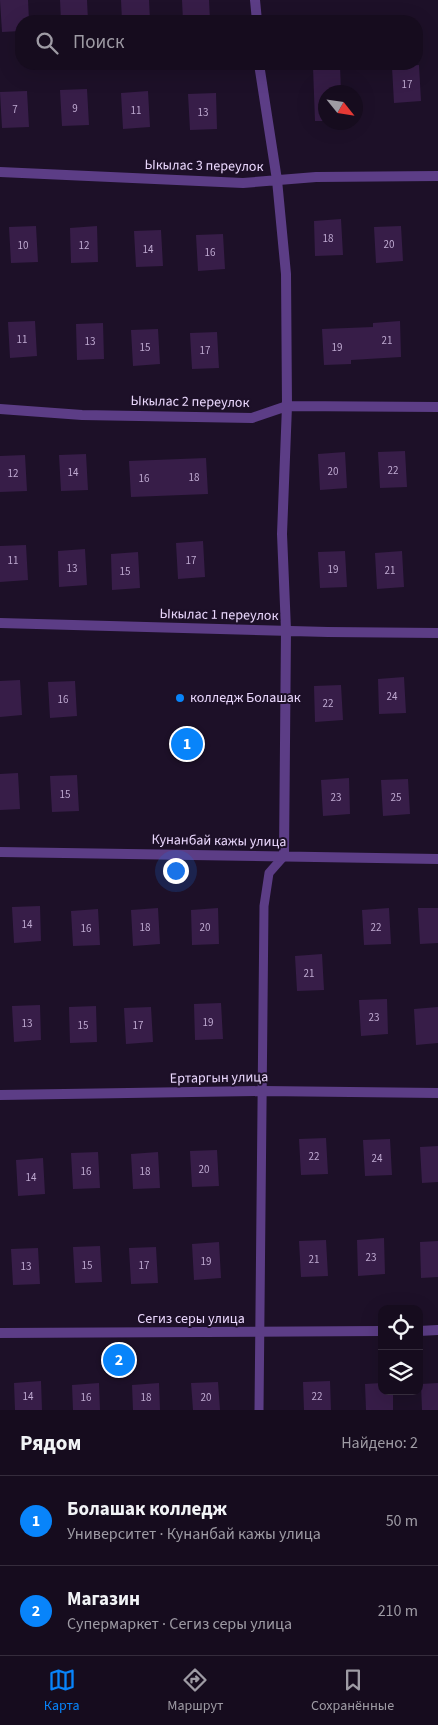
<!DOCTYPE html>
<html lang="ru">
<meta charset="utf-8">
<style>
:root{--surface:#160c1e;--page:#1f1527;--text:#f1f3f6;--muted:#9e9ba4;--line:#352c3c;--accent:#0884fa}
body{margin:0;font-family:"Source Sans 3",sans-serif;background:var(--page);color:var(--text)}
.controls{position:absolute;right:15px;bottom:15px;display:grid;overflow:hidden;border-radius:10px;box-shadow:0 5px 20px #0002}
.controls button{width:45px;height:45px;display:grid;place-items:center;padding:0;border:0;border-bottom:1px solid var(--line);background:var(--surface);color:var(--text);font:25px sans-serif}
.compass{position:absolute;left:318px;top:85px;width:45px;height:45px;border-radius:50%;background:var(--surface);box-shadow:0 5px 20px #0002;rotate:120deg}
.you{position:absolute;left:175px;top:870px;width:18px;height:18px;margin:-12px;border:4px solid #fff;border-radius:50%;background:#1a73e8;box-shadow:0 0 0 8px #1a73e833}
.badge{display:grid;place-items:center;width:32px;height:32px;border-radius:50%;background:var(--accent);color:#fff;font-size:16px;font-weight:700}
.pin{position:absolute;translate:-50% -50%;border:2px solid #fff;box-shadow:0 1px 5px #0006}
.list{margin:0;padding:0;list-style:none}
h2{display:flex;justify-content:space-between;align-items:center;height:65px;margin:0;padding:0 20px;font-size:21px}
h2 small{font-size:16px;font-weight:400;color:var(--muted)}
.list li{display:grid;grid-template-columns:32px 1fr auto;gap:15px;align-items:center;box-sizing:border-box;height:90px;padding:0 20px;border-top:1px solid var(--line)}
.list b{display:block;font-size:19px;white-space:nowrap}
.list p{margin:0;font-size:16px;white-space:nowrap;color:var(--muted)}
.list em{font-size:16px;font-style:normal;color:var(--muted)}
.icon{flex:none;width:28px;height:28px;fill:none;stroke:currentColor;stroke-width:2;stroke-linecap:round;stroke-linejoin:round}
.map{position:relative;flex:none;width:438px;height:1410px;overflow:hidden}
.search{position:absolute;background:var(--surface);box-shadow:0 5px 20px #0002;left:15px;right:15px;top:15px;height:55px;display:flex;align-items:center;gap:12px;box-sizing:border-box;padding:0 18px;border-radius:20px;color:var(--muted);font-size:19px}
.sheet{height:245px;background:var(--surface)}
nav{display:flex;justify-content:space-around;align-items:center;box-sizing:border-box;height:70px;border-top:1px solid var(--line);background:var(--surface);font-size:14px;color:var(--muted)}
nav a{display:grid;justify-items:center;gap:2px}
nav .on{color:var(--accent)}
.map>svg:first-child{display:block}
</style>
<div class="map">
<svg width="438" height="1410" viewBox="0 0 438 1410">
<rect width="100%" height="100%" fill="#1d1028"/>
<path fill="#371d48" d="M0 0H28L29 21H21V31L2 32Z
M60 0H87L88 21H61Z
M121 0H149L150 21H122Z
M182 0H209L210 21H183Z
M419 65 421 101 394 103 392 67Z
M340 66 341 92H326V121H315L313 67Z
M87 89 89 125 62 126 60 90Z
M27 91 29 127 2 128 0 92Z
M148 91 150 127 123 129 121 93Z
M216 93 217 129 190 130 188 94Z
M341 219 343 255 315 256 314 221Z
M36 226 38 262 11 263 9 227Z
M97 226 98 262 71 263 70 228Z
M401 226 403 261 376 263 374 227Z
M161 230 163 266 136 267 134 231Z
M223 234 225 269 198 271 196 235Z
M35 321 37 356 10 358 8 322Z
M400 321 401 357 351 360V364L324 365 322 329 373 327V323Z
M103 323 104 359 77 360 76 324Z
M158 329 160 364 133 366 131 330Z
M217 332 219 368 192 369 190 333Z
M405 451 407 487 380 488 378 452Z
M345 452 347 488 320 490 318 454Z
M86 454 88 490 61 491 59 455Z
M25 455 27 491 0 492V456Z
M206 458 208 494 131 497 129 461Z
M203 541 205 577 178 579 176 543Z
M26 545 28 580 0 582V546Z
M85 549 87 585 59 587 58 551Z
M345 551 347 587 320 588 318 552Z
M402 551 404 587 377 589 375 553Z
M138 552 140 588 112 590 111 554Z
M404 677 406 713 379 714 378 679Z
M20 680 22 715 0 717V681Z
M75 681 77 716 50 718 48 682Z
M341 685 343 720 315 722 314 686Z
M18 773 20 809 0 810V774Z
M77 775 79 811 52 812 50 776Z
M349 778 350 814 323 816 321 780Z
M408 779 410 814 383 816 381 780Z
M40 906 41 941 14 943 12 907Z
M158 908 160 944 133 946 131 910Z
M218 908 219 944 192 945 191 910Z
M389 908 391 944 364 945 362 910Z
M418 908H438V943L420 944Z
M98 909 100 945 73 946 71 911Z
M322 954 324 990 297 991 295 956Z
M387 999 388 1034 361 1036 359 1000Z
M221 1003 223 1039 195 1040 194 1004Z
M40 1005 41 1040 14 1042 12 1006Z
M96 1006 97 1042 70 1043 69 1007Z
M151 1007 153 1042 126 1044 124 1008Z
M438 1007V1043L416 1045 414 1009Z
M326 1138 328 1174 301 1175 299 1139Z
M390 1139 392 1175 365 1176 363 1140Z
M438 1146V1182L422 1183 420 1147Z
M217 1150 219 1186 192 1187 190 1151Z
M98 1152 100 1188 73 1189 71 1153Z
M158 1152 160 1188 133 1189 131 1154Z
M43 1158 45 1194 18 1196 16 1160Z
M384 1238 385 1274 358 1276 357 1240Z
M326 1240 328 1276 301 1277 299 1241Z
M438 1241V1277L421 1278 420 1242Z
M219 1242 221 1278 194 1280 192 1244Z
M100 1246 102 1282 75 1283 73 1247Z
M156 1247 158 1283 131 1284 129 1248Z
M38 1248 40 1284 13 1285 11 1249Z
M41 1381 42 1410H15L14 1383Z
M330 1381 331 1410H304L303 1382Z
M218 1382 220 1410H193L191 1383Z
M99 1383 100 1410H73L72 1385Z
M159 1383 160 1410H133L132 1385Z
M382 1383V1391H393V1410H366L365 1384Z
M438 1383V1410H422L421 1384Z"/>
<g fill="none" stroke-linecap="round" stroke-linejoin="round">
<path stroke="#5c3d86" stroke-width="9" d="M259 1410 264 906 269 873 284 856"/>
<path stroke="#5c3d86" stroke-width="10" d="M255 0 257 21
M259 64 277 180 286 274 287 406 282 534 286 630 284 856
M0 172 243 183 316 177 438 176
M0 409 82 415 252 418 287 406 438 407
M0 623 328 632 438 633
M0 852 438 859
M0 1095 263 1091 438 1093
M419 1331 438 1330
M0 1333 382 1331"/>
</g>
<circle fill="#0884fa" stroke="#1d1028" stroke-width="2" cx="180" cy="698" r="5"/>
<g text-anchor="middle" dominant-baseline="central" stroke-width="4" stroke-linejoin="round" paint-order="stroke">
<g font-size="11" fill="#bea9d0">
<text x="407" y="84">17</text>
<text x="75" y="108">9</text>
<text x="15" y="109">7</text>
<text x="136" y="110">11</text>
<text x="203" y="112">13</text>
<text x="328" y="238">18</text>
<text x="389" y="244">20</text>
<text x="23" y="245">10</text>
<text x="84" y="245">12</text>
<text x="148" y="249">14</text>
<text x="210" y="252">16</text>
<text x="22" y="339">11</text>
<text x="387" y="340">21</text>
<text x="90" y="341">13</text>
<text x="145" y="347">15</text>
<text x="337" y="347">19</text>
<text x="205" y="350">17</text>
<text x="393" y="470">22</text>
<text x="333" y="471">20</text>
<text x="73" y="472">14</text>
<text x="13" y="473">12</text>
<text x="194" y="477">18</text>
<text x="144" y="478">16</text>
<text x="13" y="560">11</text>
<text x="191" y="560">17</text>
<text x="72" y="568">13</text>
<text x="333" y="569">19</text>
<text x="390" y="570">21</text>
<text x="125" y="571">15</text>
<text x="392" y="696">24</text>
<text x="63" y="699">16</text>
<text x="328" y="703">22</text>
<text x="65" y="794">15</text>
<text x="336" y="797">23</text>
<text x="396" y="797">25</text>
<text x="27" y="924">14</text>
<text x="145" y="927">18</text>
<text x="205" y="927">20</text>
<text x="376" y="927">22</text>
<text x="86" y="928">16</text>
<text x="309" y="973">21</text>
<text x="374" y="1017">23</text>
<text x="208" y="1022">19</text>
<text x="27" y="1023">13</text>
<text x="83" y="1025">15</text>
<text x="138" y="1025">17</text>
<text x="314" y="1156">22</text>
<text x="377" y="1158">24</text>
<text x="204" y="1169">20</text>
<text x="86" y="1171">16</text>
<text x="145" y="1171">18</text>
<text x="31" y="1177">14</text>
<text x="371" y="1257">23</text>
<text x="314" y="1259">21</text>
<text x="206" y="1261">19</text>
<text x="87" y="1265">15</text>
<text x="144" y="1265">17</text>
<text x="26" y="1266">13</text>
<text x="28" y="1396">14</text>
<text x="317" y="1396">22</text>
<text x="86" y="1397">16</text>
<text x="146" y="1397">18</text>
<text x="206" y="1397">20</text>
</g>
<g font-size="14" fill="#ebd8fe" stroke="#1d1028">
<text transform="translate(204 166) rotate(1)">Ыкылас 3 переулок</text>
<text transform="translate(190 402) rotate(1)">Ыкылас 2 переулок</text>
<text transform="translate(219 615) rotate(1)">Ыкылас 1 переулок</text>
<text transform="translate(219 841) rotate(1)">Кунанбай кажы улица</text>
<text transform="translate(219 1078) rotate(-1)">Ертаргын улица</text>
<text x="191" y="1319">Сегиз серы улица</text>
</g>
<g font-size="14" fill="#ebd8fe" stroke="#1d1028" text-anchor="start">
<text x="190" y="698">колледж Болашак</text>
</g>
</g>
</svg>
<div class="controls">
<button><svg class="icon" aria-label="locate" viewBox="0 0 24 24"><circle cx="12" cy="12" r="6"/><path d="M12 2v4M12 18v4M2 12h4M18 12h4"/></svg></button>
<button><svg class="icon" aria-label="layers" viewBox="0 0 24 24"><path d="M12 4l9 5-9 5-9-5zM3 14l9 5 9-5"/></svg></button>
</div>
<svg class="compass" viewBox="-18 -18 36 36"><path d="M0-13l5 13h-10z" fill="#e53935"/><path d="M0 13l5-13h-10z" fill="#9e9ba4"/></svg>
<div class="you"></div>
<div class="pin badge" style="left:187px;top:744px">1</div>
<div class="pin badge" style="left:119px;top:1360px">2</div>
<div class="search"><svg class="icon" aria-label="search" viewBox="0 0 24 24"><circle cx="10" cy="10" r="6"/><path d="M15 15l6 6"/></svg>Поиск</div>
</div>
<section class="sheet">
<h2>Рядом<small>Найдено: 2</small></h2>
<ul class="list">
<li><span class="badge">1</span><div><b>Болашак колледж</b><p>Университет · Кунанбай кажы улица</p></div><em>50 m</em></li>
<li><span class="badge">2</span><div><b>Магазин</b><p>Супермаркет · Сегиз серы улица</p></div><em>210 m</em></li>
</ul>
</section>
<nav>
<a class="on"><svg class="icon" aria-label="map" viewBox="0 0 24 24"><path d="M3 6l6-2 6 2 6-2v14l-6 2-6-2-6 2zM9 4v14M15 6v14"/></svg>Карта</a>
<a><svg class="icon" aria-label="directions" viewBox="0 0 24 24"><path d="M12 3l9 9-9 9-9-9zM9 14v-3h6M13 9l2 2-2 2"/></svg>Маршрут</a>
<a><svg class="icon" aria-label="saved" viewBox="0 0 24 24"><path d="M7 4h10v16l-5-4-5 4z"/></svg>Сохранённые</a>
</nav>
